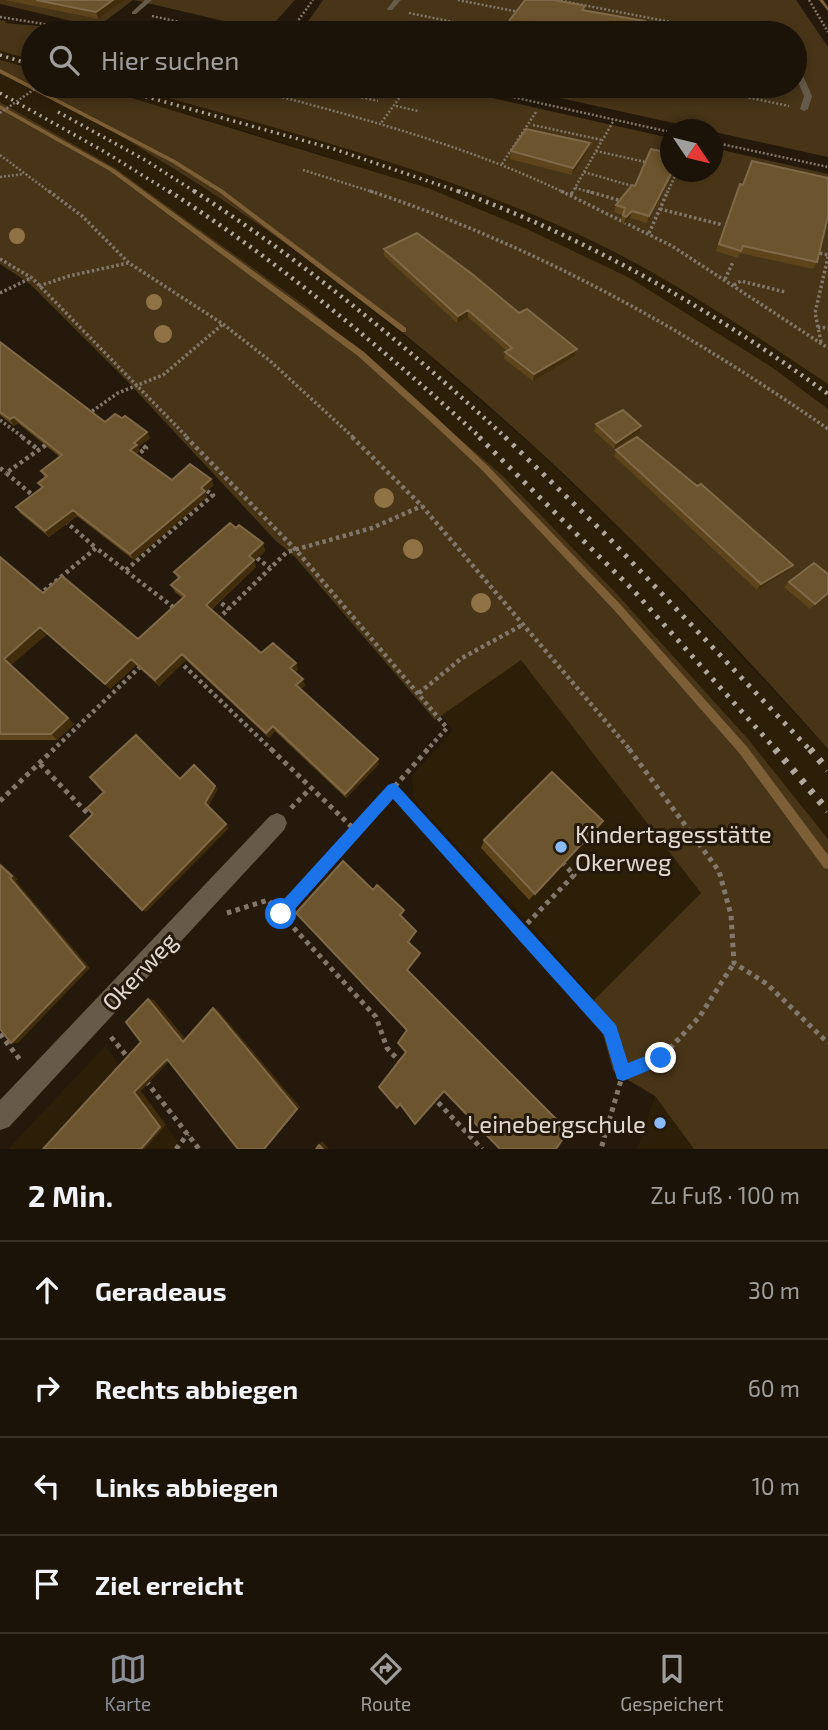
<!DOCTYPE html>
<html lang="de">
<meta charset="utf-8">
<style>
:root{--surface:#1b1308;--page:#241c12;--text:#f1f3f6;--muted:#a09e9c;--line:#393229;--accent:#8c9099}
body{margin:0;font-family:"Exo 2",sans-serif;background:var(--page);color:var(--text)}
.compass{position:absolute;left:660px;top:119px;width:63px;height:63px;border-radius:50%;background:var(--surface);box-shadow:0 4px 10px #0003;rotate:125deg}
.stop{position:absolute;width:21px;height:21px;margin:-16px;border:5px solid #1a73e8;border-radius:50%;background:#fff}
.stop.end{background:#1a73e8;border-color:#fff;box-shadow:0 2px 7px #0008}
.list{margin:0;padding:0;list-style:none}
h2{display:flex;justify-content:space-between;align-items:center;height:91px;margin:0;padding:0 28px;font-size:30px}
h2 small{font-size:23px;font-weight:400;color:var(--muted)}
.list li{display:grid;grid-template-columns:46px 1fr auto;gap:21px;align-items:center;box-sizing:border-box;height:98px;padding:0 28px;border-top:2px solid var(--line)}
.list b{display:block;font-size:26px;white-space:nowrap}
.list em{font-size:23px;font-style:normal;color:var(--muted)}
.icon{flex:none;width:38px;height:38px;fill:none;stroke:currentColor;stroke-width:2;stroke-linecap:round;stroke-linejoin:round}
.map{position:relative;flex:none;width:828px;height:1149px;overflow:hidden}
.search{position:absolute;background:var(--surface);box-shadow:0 4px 10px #0003;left:21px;right:21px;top:21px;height:77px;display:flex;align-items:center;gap:18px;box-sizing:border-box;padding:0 24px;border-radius:38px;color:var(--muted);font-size:26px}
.sheet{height:483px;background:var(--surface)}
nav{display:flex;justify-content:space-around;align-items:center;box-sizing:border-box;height:98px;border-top:2px solid var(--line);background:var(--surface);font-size:19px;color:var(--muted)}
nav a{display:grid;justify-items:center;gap:4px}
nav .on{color:var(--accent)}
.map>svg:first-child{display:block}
</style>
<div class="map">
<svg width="828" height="1149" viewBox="0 0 828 1149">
<rect width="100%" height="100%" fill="#24190a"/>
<path fill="#2d1e08" d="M0 51 33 60V86H124L360 151 489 196 574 232 653 273 737 323 828 384V409L773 368 630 278 527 229 428 188 183 112 141 148 242 213 324 272 431 357 536 449 648 556 828 749V839L748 739 616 593 503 476 308 308 115 168 0 102Z
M521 659 701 893 594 1000 528 922 414 800 412 776 453 730 441 715Z
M105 1046 184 1149H8Z
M655 1096 694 1149H637Z"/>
<path fill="#483518" d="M0 0H133L97 27 0 4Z
M134 0H295L267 31Z
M323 0H796L828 47V157L506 86H795V33H300Z
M0 20 7 21 5 23 72 29 84 33H33V60L0 51Z
M151 21 206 33H125L142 22Z
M0 60 33 69V86H92L428 188 527 229 630 278 773 368 828 409V749C641 538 436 337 198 184 135 144 69 102 0 74Z
M124 86H439L670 138V172H712L713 148 828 174V384C746 329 663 273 573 232 429 166 276 128 124 86Z
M0 102 115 168 308 308 503 476 616 593 748 739 828 839V1149H694L655 1096 613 1071 594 1000 701 893 521 660 435 720 295 557 275 540 127 381 30 284 0 264Z"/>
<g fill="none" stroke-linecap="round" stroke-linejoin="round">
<path fill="#7c5f36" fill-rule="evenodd" d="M819 0H823L828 7V11Z
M0 69 175 160 223 190 406 328V332H402L219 192 171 162 0 73Z
M0 105 114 169 364 352 437 418 488 466 620 604 748 748 828 855V869L824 868 740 754 614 610 482 470 431 422 358 356 110 171 0 109Z"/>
<path stroke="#81786b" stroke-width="2.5" stroke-dasharray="2 2" stroke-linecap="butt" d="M458 0 519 12
M557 0 727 33
M809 0 828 32
M409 13 507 33
M152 16 230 33
M0 17 101 33
M111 33 123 23
M289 33 313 0
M240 86C350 115 462 143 565 193
M311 86 320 88
M370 86 403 93 381 123
M463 86 670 132
M550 86 573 91
M694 86 789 106
M338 92 378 101
M569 98 577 86
M396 106 418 111
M533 125 602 140
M712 142 828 167
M596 151 650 163
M0 155 51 193
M502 164 536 112
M303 170 376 193
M584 172 632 186
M0 177 23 174
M575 188 593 193
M572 193 614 120
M667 193 677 172"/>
<path stroke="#81786b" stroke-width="3.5" stroke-dasharray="2.5 2.5" stroke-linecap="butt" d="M49 191 82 216 129 263 223 324 269 360 354 438
M370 191C536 246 685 329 828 429
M561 191 672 246 828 348
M587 191 625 202
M571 195 573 191
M660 209 723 225
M649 233 668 191
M815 252 828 255
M0 259 32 278 188 438
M725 279 733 262
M734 285 741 281 785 292
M39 286 69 276 128 263
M0 293 31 278
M818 327 815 313 828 257
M821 342 818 327 828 328
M88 414 118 393 163 375 223 324
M0 420 24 438"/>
<path stroke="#81786b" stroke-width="4.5" stroke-dasharray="3.5 3.5" stroke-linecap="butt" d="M22 437 39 450
M186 437 297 551 447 728 426 751
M352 437 422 506 631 751
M135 457 146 448 142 445
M0 468 6 473
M36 498 6 473 50 442
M65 521 96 548
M257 558 270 568
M126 570 213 495 207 491
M39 595 96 548 177 610
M216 599 229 609
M218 619 287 552 372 528 422 506
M179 661 273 751
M419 693 462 658 524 624
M52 751 141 666"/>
<path stroke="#81786b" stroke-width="5" stroke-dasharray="4.5 4.5" stroke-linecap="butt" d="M271 749 355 830
M629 749 719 871 731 915 734 963 767 984 828 1043
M40 764 94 820
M393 789 610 1030 623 1073 601 1149
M0 801 54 749
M291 808 310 789
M227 913 268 900 376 1017 387 1048 402 1064
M281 914 428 749
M521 930 574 875 564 864
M0 1034 21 1061
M111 1037 130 1060
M623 1073 661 1058 700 1016 734 963
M146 1081 199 1149
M432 1096 482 1149
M176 1149 188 1134"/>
<path fill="#665a49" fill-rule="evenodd" d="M145 0H152L136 14H132V12Z
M394 0H401L392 10H388L387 9Z
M795 65 799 67 812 96 808 109 804 111 800 109 804 96 795 75Z"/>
<path fill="#665a49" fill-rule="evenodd" d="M277 813 284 816 287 823 284 830 9 1127 0 1130V1100L270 816Z"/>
<path stroke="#b1a99d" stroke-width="3.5" stroke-dasharray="2 4.5" stroke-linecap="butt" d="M0 55 33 65
M108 86 334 149 463 193
M0 93 105 152 171 193
M58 112 145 160 197 193"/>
<path stroke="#b1a99d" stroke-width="4.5" stroke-dasharray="2.5 5" stroke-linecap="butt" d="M169 191C281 263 383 349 481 438
M194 191C306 263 409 348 506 438
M458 191C591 240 714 311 828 394"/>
<path stroke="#b1a99d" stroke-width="5" stroke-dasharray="3.5 7" stroke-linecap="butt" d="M479 437 634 591 777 751
M505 437 608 537 811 751"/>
<path stroke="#b1a99d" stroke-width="7" stroke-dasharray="4.5 9" stroke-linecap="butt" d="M775 749 828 811
M810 749 828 770"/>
<path stroke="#81786b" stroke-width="2.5" stroke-dasharray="2 2" stroke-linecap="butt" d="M0 113 39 86"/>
</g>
<g fill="#907247">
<circle cx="17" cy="236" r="8"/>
<circle cx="154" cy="302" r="8"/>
<circle cx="163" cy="334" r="9"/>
<circle cx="384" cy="498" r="10"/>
<circle cx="413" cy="549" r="10"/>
<circle cx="481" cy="603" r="10"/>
</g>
<path fill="#5e441b" d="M5 0H125L98 19Z
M525 0 585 6 584 10 645 21 641 33H542L538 32Z
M313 86H341L336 91Z
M511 151H588L572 175 510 159Z
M672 172 670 178 647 223 630 218 624 224 621 222 622 215 614 212 616 205 635 186Z
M740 184 817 262 813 269 740 253 738 258 716 251Z
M384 249 519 313 577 349 575 356 533 381 504 359 505 352 507 351 468 317 457 323 384 256Z
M0 342 105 422 122 418 147 432 150 438 138 447 140 451 136 454 172 480 214 485 205 492 207 497 134 560 77 516 49 537 20 513 16 507 42 488 38 483 45 478 41 471 60 457 18 423 14 426 0 415Z
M596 424 639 433 614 449 594 431Z
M616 450 793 565 788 571 757 590 614 456Z
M236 528 263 543 265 551 254 561 256 567 212 609 261 653 298 669 295 672 305 685 301 689 379 764 346 798 275 731 269 738 186 660 159 686 136 665 110 689 47 634 11 665 74 724 57 740H0V557L43 593 138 639 183 598 175 592 171 585 178 579 174 572Z
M789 582 828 594 810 609 784 587Z
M603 821 529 900 481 848 484 840Z"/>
<path fill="#412c0c" d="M113 0H125L98 19 96 12Z
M590 143 588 151 572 175 573 168Z
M672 172 670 178 647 223 649 216Z
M632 211 630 218 624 224 626 217Z
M468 310V317L457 323 458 316Z
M577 349 575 356 533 381 534 374Z
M14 417 18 423 14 426 10 419Z
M641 426 639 433 614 449 616 443Z
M147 432 150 438 138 447 140 451 133 457 130 450 134 443Z
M211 479 214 485 205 492 207 497 134 560 130 554Z
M73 510 77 516 49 537 45 531Z
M263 543 265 551 254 561 256 567 209 611 206 605 249 556Z
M793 565 788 571 757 590 761 584Z
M40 627 47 634 11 665 74 724 57 740 51 734 4 659Z
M182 654 186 660 159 686 155 680Z
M131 659 136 665 110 689 105 684Z
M296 663 298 669 292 674 290 668Z
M303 679 305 685 298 691 296 685Z
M273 726 275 731 269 738 266 733Z
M378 759 379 764 346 798 345 794Z
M215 786 218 789 208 807 205 803Z
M226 824 229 828 146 912 142 910Z
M0 863 18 879 16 881 90 968 18 1043H11L10 878 0 865Z
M420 953V956L407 972V970Z
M148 999 154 1000 188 1042H183Z
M213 1008 217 1009 300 1107 265 1149H264Z
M172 1058 141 1091 166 1125 145 1149H141L134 1092 167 1059Z
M322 1141 329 1149H323L319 1145Z"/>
<path fill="#6c542e" stroke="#7f6948" stroke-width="2" d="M36 0H113L96 12Z
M525 0H554L585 6 582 10 645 21 638 33H577L539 25 533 33H500Z
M176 28 197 33H170Z
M526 129 590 143 573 168 511 151Z
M651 149 670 153V168L669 170 672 172 649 216 632 211 626 217 623 215 625 208 616 205 632 185 635 186Z
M752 161 828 178V216L817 262 743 246 741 251 719 244 740 184 743 185Z
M417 233 472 274 519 313 527 309 577 349 534 374 505 352 512 348 468 310 458 316 384 249Z
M0 342 105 422 115 414 122 418 125 416 147 432 134 443 137 445 130 450 172 480 190 464 211 479 201 488 205 491 130 554 73 510 45 531 16 507 43 487 38 483 47 476 41 471 62 455 14 417 10 419 0 412Z
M623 410 641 426 616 443 596 424Z
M637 437 697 486 701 484 793 565 761 584 616 450Z
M230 523 236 528 239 525 263 543 249 556 254 560 206 605 261 653 273 643 296 663 290 668 303 679 296 685 378 759 345 794 273 726 266 733 182 654 155 680 131 659 105 684 40 627 4 659 68 718 51 734H0V557L43 593 62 576 138 639 185 596 171 585 180 577 174 572Z
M814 563 828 574V593L815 604 789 582Z
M136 735 180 779 194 765 215 786 205 803 226 824 142 910 70 836 93 814 87 808 104 792 90 777Z
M552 772 603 821 535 894 484 840Z
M343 861 373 890 377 885 404 910 400 915 416 931 408 942 420 953 407 970 568 1131 556 1149H500L444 1091 415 1124 400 1104 397 1108 379 1087 406 1052 398 1043 407 1030 296 913Z
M0 865 12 876 10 878 85 967 11 1043 0 1029Z
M148 999 183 1042 213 1008 297 1109 264 1149H238L167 1059 134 1092 160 1127 141 1149H43L141 1042 126 1022Z
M319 1145 323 1149H316Z"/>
<path fill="#1a73e8" d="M393 783 397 785 616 1025 628 1063 661 1050 667 1052 669 1058 667 1063 623 1081 617 1079 604 1035 393 799 286 919 281 921 276 919 274 914 276 908 388 785Z"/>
<g fill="#89bafc" stroke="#24190a" stroke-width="2.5">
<circle cx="561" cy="847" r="7"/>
<circle cx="660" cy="1123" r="7"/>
</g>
<g text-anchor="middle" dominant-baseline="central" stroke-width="6" stroke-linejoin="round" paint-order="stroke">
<g font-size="24" fill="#e2dad0" stroke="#24190a" text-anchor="start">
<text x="575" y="833">Kindertagesstätte<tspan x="575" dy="28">Okerweg</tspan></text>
<text x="646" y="1123" text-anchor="end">Leinebergschule</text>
</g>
<g font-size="24" fill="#e2dad0" stroke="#24190a">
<text transform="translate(139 971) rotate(-47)">Okerweg</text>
</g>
</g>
</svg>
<svg class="compass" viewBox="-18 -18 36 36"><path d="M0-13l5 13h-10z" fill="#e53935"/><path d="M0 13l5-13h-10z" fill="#a09e9c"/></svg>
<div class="stop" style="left:281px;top:914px"></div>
<div class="stop end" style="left:661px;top:1058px"></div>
<div class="search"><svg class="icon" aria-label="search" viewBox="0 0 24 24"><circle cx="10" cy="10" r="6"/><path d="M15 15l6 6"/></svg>Hier suchen</div>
</div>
<section class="sheet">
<h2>2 Min.<small>Zu Fuß · 100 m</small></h2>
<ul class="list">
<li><svg class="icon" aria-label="ahead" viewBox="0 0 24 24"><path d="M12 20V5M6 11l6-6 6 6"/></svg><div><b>Geradeaus</b></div><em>30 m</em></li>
<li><svg class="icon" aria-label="right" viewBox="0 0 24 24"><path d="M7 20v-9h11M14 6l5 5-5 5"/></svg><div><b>Rechts abbiegen</b></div><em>60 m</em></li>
<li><svg class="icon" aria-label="left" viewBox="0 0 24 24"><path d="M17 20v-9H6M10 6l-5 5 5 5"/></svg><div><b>Links abbiegen</b></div><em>10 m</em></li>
<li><svg class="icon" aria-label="arrive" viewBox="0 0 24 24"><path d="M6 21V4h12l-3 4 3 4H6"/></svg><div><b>Ziel erreicht</b></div></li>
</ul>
</section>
<nav>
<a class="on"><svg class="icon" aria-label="map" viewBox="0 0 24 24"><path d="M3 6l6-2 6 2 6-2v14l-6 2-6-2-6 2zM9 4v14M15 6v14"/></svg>Karte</a>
<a><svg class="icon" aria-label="directions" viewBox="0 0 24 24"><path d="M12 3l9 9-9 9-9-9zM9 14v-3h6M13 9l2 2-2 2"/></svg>Route</a>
<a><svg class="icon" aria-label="saved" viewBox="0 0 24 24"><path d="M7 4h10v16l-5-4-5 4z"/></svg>Gespeichert</a>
</nav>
